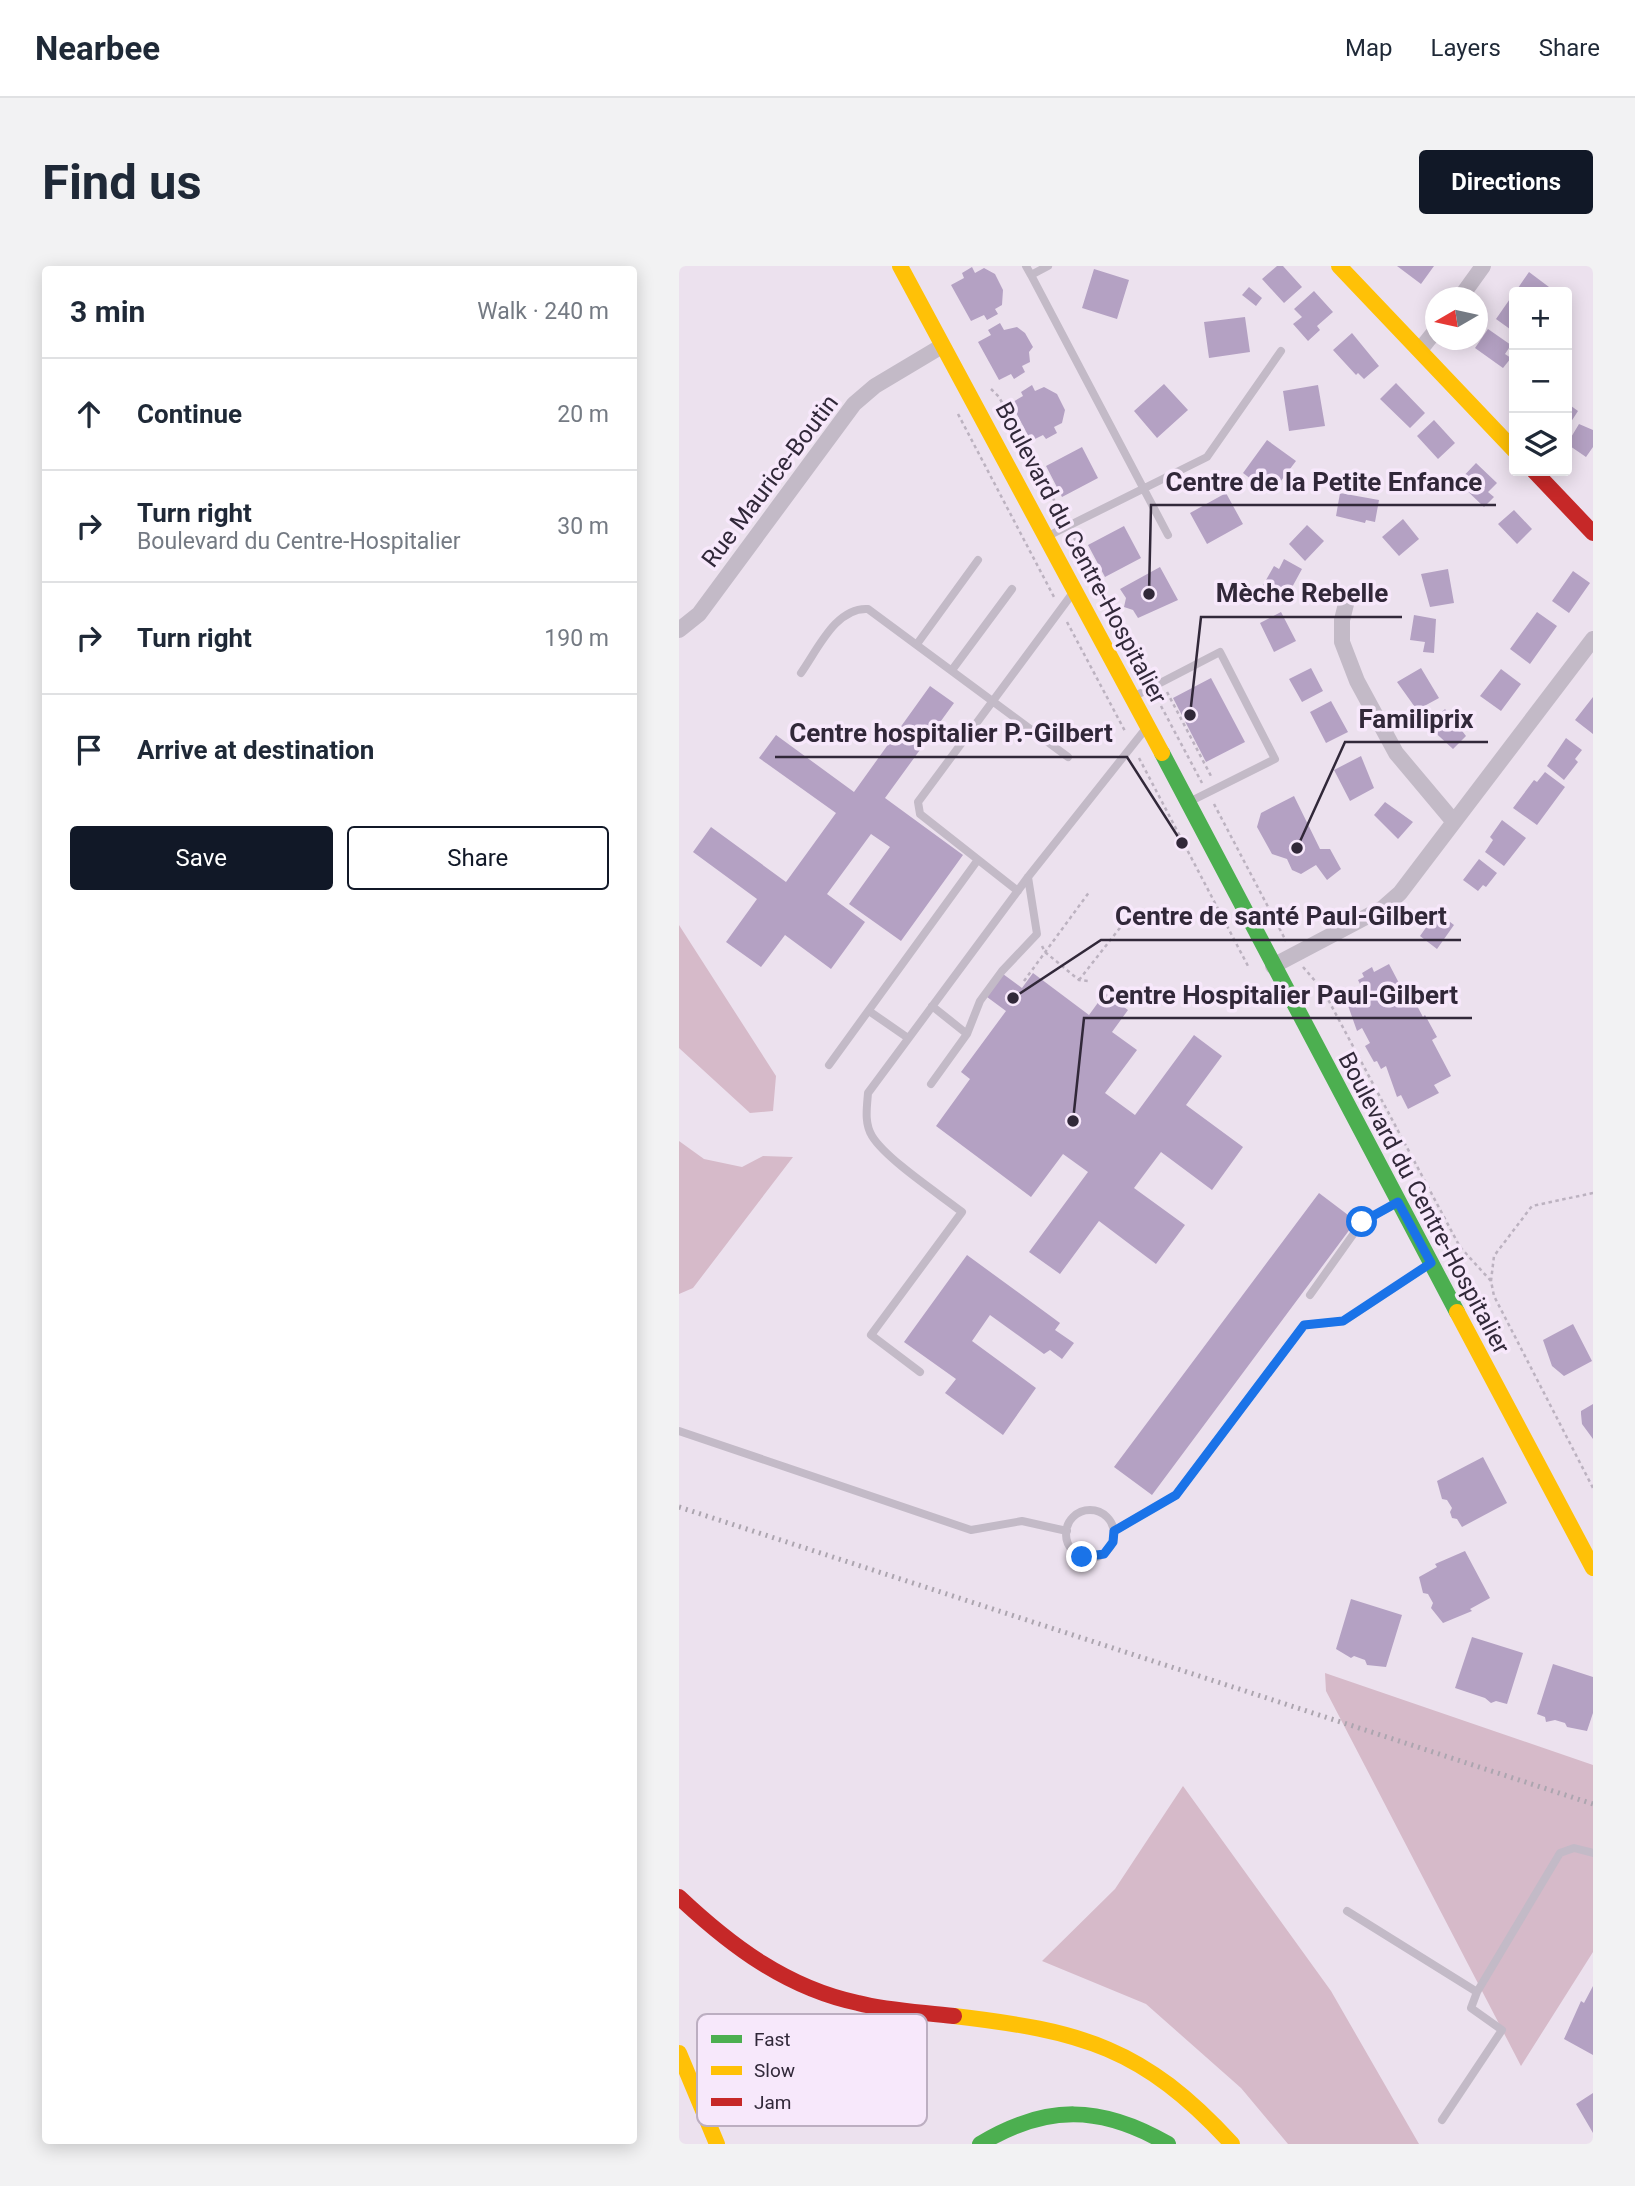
<!DOCTYPE html>
<meta charset="utf-8">
<style>
:root{--surface:#fff;--page:#f2f2f3;--text:#1f2937;--muted:#747a83;--line:#e0e1e3;--accent:#111827}
body{margin:0;font-family:Roboto,sans-serif;background:var(--page);color:var(--text)}
.controls{position:absolute;right:21px;top:21px;display:grid;overflow:hidden;border-radius:7px;box-shadow:0 4px 18px #0003}
.controls button{width:63px;height:63px;display:grid;place-items:center;padding:0;border:0;border-bottom:2px solid var(--line);background:var(--surface);color:var(--text);font:35px sans-serif}
.compass{position:absolute;left:746px;top:21px;width:63px;height:63px;border-radius:50%;background:var(--surface);box-shadow:0 4px 18px #0003;rotate:261deg}
.stop{position:absolute;width:21px;height:21px;margin:-16px;border:5px solid #1a73e8;border-radius:50%;background:#fff}
.stop.end{background:#1a73e8;border-color:#fff;box-shadow:0 2px 7px #0008}
.list{margin:0;padding:0;list-style:none}
h2{display:flex;justify-content:space-between;align-items:center;height:91px;margin:0;padding:0 28px;font-size:30px}
h2 small{font-size:23px;font-weight:400;color:var(--muted)}
.list li{display:grid;grid-template-columns:46px 1fr auto;gap:21px;align-items:center;box-sizing:border-box;height:112px;padding:0 28px;border-top:2px solid var(--line)}
.list b{display:block;font-size:26px;white-space:nowrap}
.list p{margin:0;font-size:23px;white-space:nowrap;color:var(--muted)}
.list em{font-size:23px;font-style:normal;color:var(--muted)}
.actions{display:flex;gap:14px;padding:21px 28px}
.actions a{flex:1;padding:16px 0;border:2px solid var(--accent);border-radius:7px;text-align:center;font-size:24px;color:var(--accent)}
.actions .main{background:var(--accent);color:#fff}
.icon{flex:none;width:38px;height:38px;fill:none;stroke:currentColor;stroke-width:2;stroke-linecap:round;stroke-linejoin:round}
.map{position:relative;flex:none;width:914px;height:1878px;overflow:hidden;border-radius:7px}
header{display:flex;align-items:center;gap:42px;box-sizing:border-box;height:98px;padding:0 35px;background:var(--surface);border-bottom:2px solid var(--line)}
header strong{font-size:33px}
nav{display:flex;gap:38px;margin-inline-start:auto;font-size:24px}
.intro{display:flex;align-items:center;justify-content:space-between;box-sizing:border-box;height:168px;padding:0 42px}
h1{margin:0;font-size:49px}
.button{padding:18px 32px;border-radius:7px;background:var(--accent);color:#fff;font-size:24px;font-weight:700}
main{display:flex;gap:42px;padding:0 42px}
aside{flex:1;background:var(--surface);border-radius:7px;box-shadow:0 4px 18px #0003}
.map>svg:first-child{display:block}
</style>
<header>
<strong>Nearbee</strong>
<nav><a>Map</a><a>Layers</a><a>Share</a></nav>
</header>
<div class="intro"><h1>Find us</h1><a class="button">Directions</a></div>
<main>
<aside>
<h2>3 min<small>Walk · 240 m</small></h2>
<ul class="list">
<li><svg class="icon" aria-label="ahead" viewBox="0 0 24 24"><path d="M12 20V5M6 11l6-6 6 6"/></svg><div><b>Continue</b></div><em>20 m</em></li>
<li><svg class="icon" aria-label="right" viewBox="0 0 24 24"><path d="M7 20v-9h11M14 6l5 5-5 5"/></svg><div><b>Turn right</b><p>Boulevard du Centre-Hospitalier</p></div><em>30 m</em></li>
<li><svg class="icon" aria-label="right" viewBox="0 0 24 24"><path d="M7 20v-9h11M14 6l5 5-5 5"/></svg><div><b>Turn right</b></div><em>190 m</em></li>
<li><svg class="icon" aria-label="arrive" viewBox="0 0 24 24"><path d="M6 21V4h12l-3 4 3 4H6"/></svg><div><b>Arrive at destination</b></div></li>
</ul>
<div class="actions"><a class="main">Save</a><a>Share</a></div>
</aside>
<div class="map">
<svg width="914" height="1878" viewBox="0 0 914 1878">
<rect width="100%" height="100%" fill="#ece1ee"/>
<path fill="#d6bac9" d="M0 659 97 810 94 845 71 847 0 782Z
M0 875 25 893 63 901 84 890 114 891 14 1022 0 1028Z
M646 1407 914 1499V1686L842 1800 647 1425Z
M504 1520 652 1725 740 1878H609L562 1822 467 1738 363 1695 436 1623Z"/>
<path fill="#b4a1c3" d="M598 0H604L623 21 605 37 583 13Z
M718 0H755L742 18Z
M293 1 296 7 305 2 316 8 324 24 323 39 316 43 319 48 308 54 305 49 292 55 272 19 285 12 283 7Z
M415 3 450 14 438 53 403 42Z
M850 6 870 21 867 26H845L839 22Z
M570 21 583 32 577 40 563 29Z
M635 25 654 46 638 60 641 64 629 75 614 58 623 51 615 43Z
M833 30 835 32V66L817 53Z
M566 51 571 86 530 92 525 56Z
M321 57 325 64 338 61 346 67 354 81 350 86 351 96 343 100 346 106 335 113 332 108 320 114 299 76 312 69 309 64Z
M809 63 832 79 826 88 832 92 824 102 796 82Z
M673 67 700 100 685 113 679 107 677 109 654 84Z
M717 117 746 147 731 162 701 133Z
M485 118 509 144 478 172 455 145Z
M353 119 356 125 365 121 378 128 386 144 383 157 375 161 378 167 367 173 364 169 352 175 332 137 344 130 342 126Z
M639 119 646 160 610 165 604 125Z
M888 137 899 145 888 162Z
M755 154 776 177 759 193 738 170Z
M900 158 914 164V181L907 191 888 178Z
M588 174 617 195 592 228 564 207Z
M403 181 419 212 383 231 367 200Z
M797 197 818 217 809 226 815 231 805 241 779 216Z
M547 227 564 258 528 278 511 247Z
M661 227 700 234 696 256 687 254 686 257 657 250Z
M835 244 853 263 838 278 819 258Z
M724 253 740 273 720 290 703 271Z
M628 259 645 275 626 295 610 278Z
M445 260 462 292 426 311 409 279Z
M605 293 623 303 611 325 608 323 602 332 583 321 595 300 600 303Z
M481 301 499 334 459 352 454 344 445 341 447 332 441 323Z
M769 303 775 337 751 341 742 308Z
M894 305 911 317 890 347 873 335Z
M602 346 617 375 595 386 581 357Z
M858 346 878 360 851 398 831 383Z
M735 349 757 353 755 387 744 386 746 376 731 374Z
M632 402 644 425 623 436 610 413Z
M742 402 760 432 738 444 718 416Z
M822 403 842 418 822 445 801 430Z
M532 412 566 476 527 496 494 432Z
M251 420 275 437 206 532 284 589 222 675 170 638 211 581 192 568 148 628 186 656 152 703 106 669 82 701 47 676 78 633 14 586 32 561 107 616 157 547 80 492 97 469 175 526Z
M914 431V468L896 454Z
M652 435 669 466 647 477 631 446Z
M766 443 787 470 774 483 749 460Z
M887 472 903 484 896 493 899 496 885 514 868 500Z
M682 490 695 522 671 535 655 504Z
M866 506 886 521 858 559 834 542 855 514 858 516Z
M615 530 641 583H651L662 603 648 614 637 599 622 608 613 604 608 593 593 588 578 561 582 547Z
M706 536 734 556 719 573 695 549Z
M823 554 847 572 825 600 806 586 814 574 811 571Z
M800 593 818 607 807 621 804 619 799 625 784 614Z
M758 646 775 659 758 683 741 670Z
M710 698 721 719 724 718 731 739 736 736 744 751 746 749 758 771 753 774 772 810 755 819 760 827 729 843 722 829 718 831 707 800 702 803 698 795 695 796 686 780 691 777 683 762 678 765 666 731 683 722 679 714 685 711 683 707 693 701 695 706Z
M354 707 410 749 426 727 449 744 433 766 458 784 426 827 456 849 515 769 543 790 507 839 564 881 533 924 482 886 455 922 506 959 477 998 420 955 381 1008 350 986 409 906 384 888 352 931 257 860 291 813 282 806 327 745 308 731 324 708 343 722Z
M640 927 677 955 473 1229 435 1201Z
M288 989 381 1057 376 1064 395 1077 383 1093 371 1084 365 1088 311 1049 293 1075 357 1122 324 1169 266 1127 277 1113 225 1076Z
M894 1058 913 1095 885 1110 873 1100 864 1074Z
M914 1138V1173L903 1158 902 1148V1145Z
M804 1191 828 1237 783 1261 778 1253 773 1252 771 1246 773 1242 768 1234 763 1233 758 1215Z
M786 1285 811 1332 791 1343 793 1345 764 1357 752 1342 754 1337 749 1328 744 1327 740 1311 758 1301 756 1298Z
M672 1333 723 1349 707 1401 688 1399 686 1394 675 1390 672 1392 657 1383Z
M793 1371 844 1387 828 1438 817 1435 812 1437 806 1432 776 1422Z
M874 1398 914 1411V1447L908 1465 888 1461 886 1457 876 1454 867 1456 866 1451 858 1448Z
M914 1720V1789L885 1773 902 1735 905 1737Z
M914 1827V1867L897 1838Z"/>
<g fill="none" stroke-linecap="round" stroke-linejoin="round">
<path stroke="#bcb2c0" stroke-width="2.5" stroke-dasharray="3.5 3.5" stroke-linecap="butt" d="M312 123 320 131 384 251
M279 148 375 331
M395 272 429 337
M388 356 447 467
M488 426 532 510
M482 440 523 517
M460 492 569 700H572
M535 538 607 675
M363 680 366 686 400 714 409 715
M624 701 644 724 781 981 812 1015
M400 714 447 654
M345 715 411 625
M914 927 853 940 815 990 812 1015 815 1030 914 1222"/>
<path stroke="#c3bac7" stroke-width="8" d="M347 0 352 9 369 0
M352 9 489 269
M371 269 528 191 602 85
M238 378 299 294
M273 404 333 323
M122 407C139 383 157 341 189 343L389 491
M456 430 541 386 596 493 510 536
M339 625 241 548 239 536 396 324
M253 740 288 768
M190 745 229 772
M150 799 298 595
M252 818 288 768 301 735 323 705 358 668 349 611
M631 1029 683 956 718 937
M241 1106 192 1069 283 946C260 928 207 893 193 870 185 857 188 841 189 827L349 611 468 461
M0 1165 292 1264 343 1255 388 1265
M387 1268a24 24 0 1 1 48 0a24 24 0 1 1-48 0Z
M435 1265 497 1229 625 1059 665 1055 749 999
M668 1645 798 1726 881 1587 895 1582 914 1587
M763 1854 823 1764 792 1742 798 1726"/>
<path stroke="#c3bac7" stroke-width="16" d="M781 32 804 0
M741 84 757 64
M669 330 663 354V376L678 415 717 487 775 556
M0 364 20 348 175 138 196 120 263 80
M594 700 704 642 721 627 914 373"/>
<path stroke="#4caf50" stroke-width="16" d="M483 487 778 1046
M301 1878C367 1838 422 1839 489 1878"/>
<path stroke="#ffc107" stroke-width="16" d="M221 0 483 487
M660 0 835 184
M778 1046 914 1302
M275 1750C403 1765 464 1781 553 1878
M0 1787 38 1878"/>
<path stroke="#c62828" stroke-width="16" d="M855 205 914 267
M0 1631C52 1680 108 1722 179 1737 210 1745 243 1746 275 1750"/>
<path stroke="#aca5af" stroke-width="5" stroke-dasharray="2 5" stroke-linecap="butt" d="M0 1241 914 1538"/>
</g>
<g fill="none" stroke-linecap="round" stroke-linejoin="round">
<path stroke="#1a73e8" stroke-width="9" d="M403 1291 425 1288 434 1276 435 1265 497 1229 625 1059 664 1055 752 997 719 936 683 956"/>
</g>
<g text-anchor="middle" dominant-baseline="central" stroke-width="7" stroke-linejoin="round" paint-order="stroke">
<g font-size="24" fill="#312839" stroke="#f7e8fb">
<text transform="translate(91 215) rotate(-53)">Rue Maurice-Boutin</text>
<text transform="translate(402 287) rotate(62)">Boulevard du Centre-Hospitalier</text>
<text transform="translate(745 937) rotate(62)">Boulevard du Centre-Hospitalier</text>
</g>
</g>
<rect x="18" y="1748" width="230" height="112" rx="10" fill="#f7e8fb" stroke="#bcaec1" stroke-width="2"/>
<rect x="32" y="1769" width="31" height="8" fill="#4caf50"/>
<rect x="32" y="1800" width="31" height="9" fill="#ffc107"/>
<rect x="32" y="1832" width="31" height="8" fill="#c62828"/>
<g font-size="19" fill="#312839">
<text x="75" y="1780">Fast</text>
<text x="75" y="1811">Slow</text>
<text x="75" y="1843">Jam</text>
</g>
<path fill="none" stroke="#312839" stroke-width="2.5" d="M470 328L472 239H817M511 449L522 351H723M618 582L666 476H809M503 577L448 491H96M334 732L422 674H782M394 855L405 752H793"/>
<g fill="#312839" stroke="#f7e8fb" stroke-width="2.5">
<circle cx="470" cy="328" r="7"/>
<circle cx="511" cy="449" r="7"/>
<circle cx="618" cy="582" r="7"/>
<circle cx="503" cy="577" r="7"/>
<circle cx="334" cy="732" r="7"/>
<circle cx="394" cy="855" r="7"/>
</g>
<g font-size="26" text-anchor="middle" font-weight="bold" fill="#312839" stroke="#f7e8fb" stroke-width="7" stroke-linejoin="round" paint-order="stroke">
<text x="645" y="225">Centre de la Petite Enfance</text>
<text x="623" y="336">Mèche Rebelle</text>
<text x="737" y="462">Familiprix</text>
<text x="272" y="476">Centre hospitalier P.-Gilbert</text>
<text x="602" y="659">Centre de santé Paul-Gilbert</text>
<text x="599" y="738">Centre Hospitalier Paul-Gilbert</text>
</g>
</svg>
<div class="controls">
<button>+</button>
<button>−</button>
<button><svg class="icon" aria-label="layers" viewBox="0 0 24 24"><path d="M12 4l9 5-9 5-9-5zM3 14l9 5 9-5"/></svg></button>
</div>
<svg class="compass" viewBox="-18 -18 36 36"><path d="M0-13l5 13h-10z" fill="#e53935"/><path d="M0 13l5-13h-10z" fill="#747a83"/></svg>
<div class="stop" style="left:683px;top:956px"></div>
<div class="stop end" style="left:403px;top:1291px"></div>
</div>
</main>
